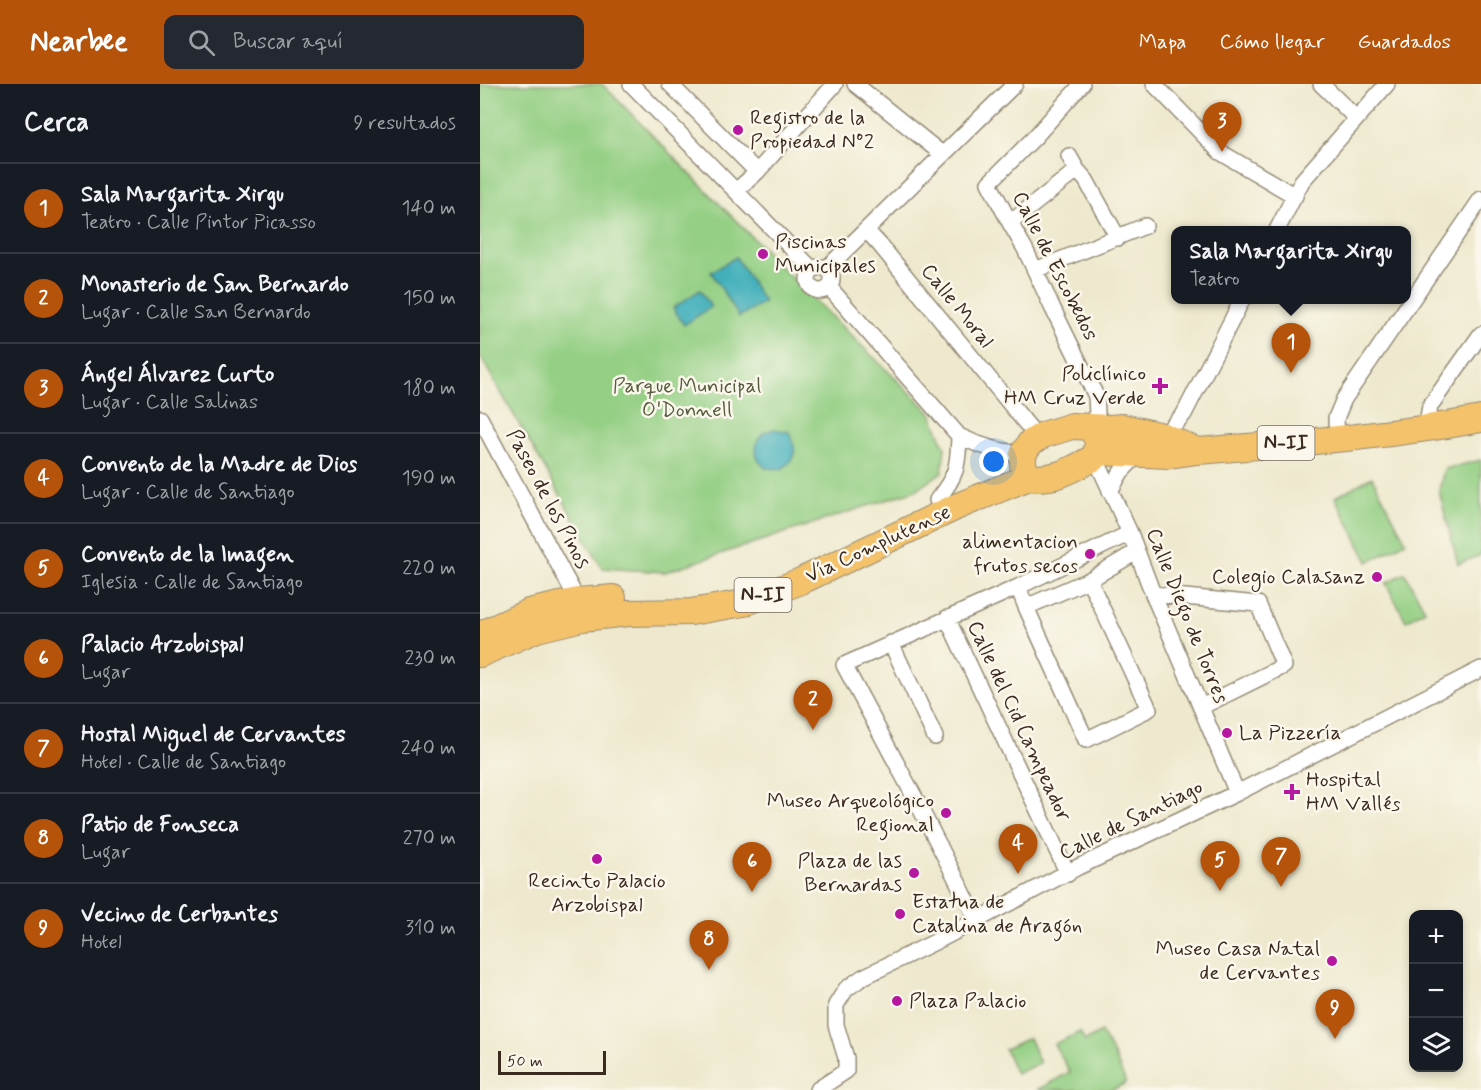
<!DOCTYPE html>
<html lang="es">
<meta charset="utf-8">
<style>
:root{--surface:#171b24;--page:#242831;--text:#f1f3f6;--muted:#9ea1a6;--line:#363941;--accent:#b45309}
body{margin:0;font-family:Mynerve,sans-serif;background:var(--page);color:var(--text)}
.controls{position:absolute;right:18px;bottom:18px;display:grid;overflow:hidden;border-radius:12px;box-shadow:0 3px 9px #0003}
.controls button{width:54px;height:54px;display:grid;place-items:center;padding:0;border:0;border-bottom:2px solid var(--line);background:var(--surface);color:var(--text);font:30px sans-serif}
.scale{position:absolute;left:18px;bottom:15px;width:108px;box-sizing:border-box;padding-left:6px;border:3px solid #3b2a1e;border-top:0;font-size:16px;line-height:21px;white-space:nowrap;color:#3b2a1e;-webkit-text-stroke:4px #fbf7ec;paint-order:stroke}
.you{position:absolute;left:514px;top:378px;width:21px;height:21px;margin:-15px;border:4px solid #fff;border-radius:50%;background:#1a73e8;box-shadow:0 0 0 9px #1a73e833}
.badge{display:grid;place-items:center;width:39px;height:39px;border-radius:50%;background:var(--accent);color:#fff;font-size:20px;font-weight:700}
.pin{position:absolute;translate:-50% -50px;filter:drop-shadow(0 2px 3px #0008)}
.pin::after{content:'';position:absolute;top:32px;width:21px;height:18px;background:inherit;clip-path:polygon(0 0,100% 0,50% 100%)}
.popup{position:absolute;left:691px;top:142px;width:240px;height:78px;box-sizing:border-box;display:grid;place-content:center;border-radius:12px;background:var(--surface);filter:drop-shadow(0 2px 4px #0005);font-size:20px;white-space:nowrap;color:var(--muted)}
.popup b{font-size:22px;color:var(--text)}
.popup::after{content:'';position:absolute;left:50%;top:100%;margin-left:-12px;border:12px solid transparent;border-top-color:var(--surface)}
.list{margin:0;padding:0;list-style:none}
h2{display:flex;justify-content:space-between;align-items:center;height:78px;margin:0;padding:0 24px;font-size:26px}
h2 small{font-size:20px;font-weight:400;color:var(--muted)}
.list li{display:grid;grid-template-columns:39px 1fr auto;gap:18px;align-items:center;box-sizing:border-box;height:90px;padding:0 24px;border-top:2px solid var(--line)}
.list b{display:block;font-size:22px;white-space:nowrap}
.list p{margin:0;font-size:20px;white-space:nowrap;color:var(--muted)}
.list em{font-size:20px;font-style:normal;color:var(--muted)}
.icon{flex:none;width:33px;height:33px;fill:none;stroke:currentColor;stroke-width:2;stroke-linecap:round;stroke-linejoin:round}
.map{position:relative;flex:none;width:1001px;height:1006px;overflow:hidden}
header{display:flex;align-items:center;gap:36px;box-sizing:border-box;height:84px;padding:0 30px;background:var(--accent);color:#fff}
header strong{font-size:28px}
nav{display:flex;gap:33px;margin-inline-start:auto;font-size:21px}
.search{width:420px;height:54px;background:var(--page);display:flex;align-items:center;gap:15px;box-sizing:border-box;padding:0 21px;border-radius:12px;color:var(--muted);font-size:22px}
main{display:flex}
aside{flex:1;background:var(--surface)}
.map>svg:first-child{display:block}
</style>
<header>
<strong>Nearbee</strong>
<div class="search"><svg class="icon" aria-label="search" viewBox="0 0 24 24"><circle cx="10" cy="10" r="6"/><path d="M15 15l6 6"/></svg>Buscar aquí</div>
<nav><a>Mapa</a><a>Cómo llegar</a><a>Guardados</a></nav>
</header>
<main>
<aside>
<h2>Cerca<small>9 resultados</small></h2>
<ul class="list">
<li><span class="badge">1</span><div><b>Sala Margarita Xirgu</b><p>Teatro · Calle Pintor Picasso</p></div><em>140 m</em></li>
<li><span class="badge">2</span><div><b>Monasterio de San Bernardo</b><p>Lugar · Calle San Bernardo</p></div><em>150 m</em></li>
<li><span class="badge">3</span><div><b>Ángel Álvarez Curto</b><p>Lugar · Calle Salinas</p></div><em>180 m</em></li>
<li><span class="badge">4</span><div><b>Convento de la Madre de Dios</b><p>Lugar · Calle de Santiago</p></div><em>190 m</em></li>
<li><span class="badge">5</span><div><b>Convento de la Imagen</b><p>Iglesia · Calle de Santiago</p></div><em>220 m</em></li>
<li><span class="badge">6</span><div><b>Palacio Arzobispal</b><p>Lugar</p></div><em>230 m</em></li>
<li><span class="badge">7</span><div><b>Hostal Miguel de Cervantes</b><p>Hotel · Calle de Santiago</p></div><em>240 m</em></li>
<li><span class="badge">8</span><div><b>Patio de Fonseca</b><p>Lugar</p></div><em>270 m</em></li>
<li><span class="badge">9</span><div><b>Vecino de Cerbantes</b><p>Hotel</p></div><em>310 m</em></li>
</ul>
</aside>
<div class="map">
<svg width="1001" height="1006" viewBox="0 0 1001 1006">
<rect width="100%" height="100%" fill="#fbf7ec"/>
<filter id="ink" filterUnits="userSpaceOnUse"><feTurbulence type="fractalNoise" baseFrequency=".0167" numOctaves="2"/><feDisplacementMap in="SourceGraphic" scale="12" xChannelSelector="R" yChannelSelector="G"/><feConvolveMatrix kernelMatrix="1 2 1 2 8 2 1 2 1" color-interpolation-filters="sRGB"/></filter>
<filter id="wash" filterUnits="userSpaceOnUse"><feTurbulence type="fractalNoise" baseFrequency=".008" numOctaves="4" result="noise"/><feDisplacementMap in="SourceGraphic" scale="24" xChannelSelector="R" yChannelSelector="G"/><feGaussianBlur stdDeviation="1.35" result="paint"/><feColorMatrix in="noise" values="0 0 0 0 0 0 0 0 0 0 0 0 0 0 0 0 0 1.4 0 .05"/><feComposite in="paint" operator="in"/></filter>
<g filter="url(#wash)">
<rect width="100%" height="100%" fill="#eee9ce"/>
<path fill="#94cf84" stroke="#687c51" stroke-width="1.5" d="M0 0H122L321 203 451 329 465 364 462 388 436 406 185 488 122 484 0 272Z
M1001 376V471L978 480 959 407 964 385Z
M892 393 926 458 888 478 855 413Z
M925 489 945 526 926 537 906 499Z
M600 948 605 957 621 948 635 973 646 999 632 1006H557L590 988 574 960Z
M549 954 560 979 536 990 525 965Z"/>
<path fill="#3eaeba" stroke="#3c6c6c" stroke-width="1.5" d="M256 173 284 218 259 233 231 188Z
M220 206 231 223 204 241 193 224Z
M294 345 309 348C317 366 318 373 302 385L285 384 278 376 276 368 277 357 283 349Z"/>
</g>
<g filter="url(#ink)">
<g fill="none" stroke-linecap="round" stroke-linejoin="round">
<g stroke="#948a76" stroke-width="18">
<path id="street" d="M151 0 333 186
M190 0 277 88
M375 0 462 70
M602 0 554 54 509 99 530 139 545 165 573 225 616 312 617 329 609 343
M674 0 740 68 815 112
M841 0 876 34
M589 72 597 86 606 96 638 154
M256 107 277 88 355 0
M530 139 597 86
M386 146 400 161 558 354
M797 146 822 97 907 0
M328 195a12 12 0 1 1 24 0a12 12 0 1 1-24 0Z
M346 185 535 0
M555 186 665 142
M349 203 479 352C501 363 519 367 543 370
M0 334 98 517
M946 345 950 322 1001 250
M683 352 704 330 762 216
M857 355 856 334 864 315 1001 115
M615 373 650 449 673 510 757 709
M630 407 641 388 658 370
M457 416C477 391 478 383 479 352
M538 503 546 523 609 496 656 468
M673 510 778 520 804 582 721 623
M546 523 606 656 669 625 609 496
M467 534 588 790
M411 559 455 653
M497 836 435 714 364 581 538 503 650 449
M337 1006 366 987V974L356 941V921L366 905 383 893 463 854 598 783 757 709 1001 585"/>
</g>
<g stroke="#948a76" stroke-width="28">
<path id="primary" d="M609 343 619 356 615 373C593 385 575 397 549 393L543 382V370L550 359 563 351 592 342 630 344 642 343 683 352 717 367
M617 368 689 371 717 367C812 359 907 353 1001 335
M0 551 49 528 98 517 133 514
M0 570 57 545 102 534 149 529 211 528 264 519 321 497 478 422 549 393"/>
</g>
<use href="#street" stroke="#fff" stroke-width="15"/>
<use href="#primary" stroke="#f3c26a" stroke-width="26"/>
</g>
</g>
<g fill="#b5179e" stroke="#fbf7ec" stroke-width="2">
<circle cx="258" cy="46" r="6"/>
<circle cx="283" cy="170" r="6"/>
<path d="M677 293h6v6h6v6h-6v6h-6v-6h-6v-6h6z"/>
<circle cx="610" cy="470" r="6"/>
<circle cx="897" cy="493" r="6"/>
<circle cx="747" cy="649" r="6"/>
<path d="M809 699h6v6h6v6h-6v6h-6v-6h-6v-6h6z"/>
<circle cx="466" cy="729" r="6"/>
<circle cx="117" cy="775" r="6"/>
<circle cx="434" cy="789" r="6"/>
<circle cx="420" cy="830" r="6"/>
<circle cx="852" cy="877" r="6"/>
<circle cx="417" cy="917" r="6"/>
</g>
<g text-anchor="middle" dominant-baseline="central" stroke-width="5" stroke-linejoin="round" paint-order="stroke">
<g fill="#fbf7ec" stroke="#75685c" stroke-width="1.5">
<rect x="777.5" y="342" width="57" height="34" rx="4.5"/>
<rect x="254.5" y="494" width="57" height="34" rx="4.5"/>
</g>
<g font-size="20" font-weight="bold" fill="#3b2a1e">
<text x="806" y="359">N-II</text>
<text x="283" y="511">N-II</text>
</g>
<g font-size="21" fill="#3b2a1e" stroke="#fbf7ec" text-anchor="start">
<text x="270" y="34">Registro de la<tspan x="270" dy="24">Propiedad Nº2</tspan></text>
<text x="295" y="158">Piscinas<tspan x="295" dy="24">Municipales</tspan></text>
<text x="666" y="290" text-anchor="end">Policlínico<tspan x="666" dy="24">HM Cruz Verde</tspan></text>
<text x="598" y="458" text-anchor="end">alimentacion<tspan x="598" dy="24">frutos secos</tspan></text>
<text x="885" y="493" text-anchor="end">Colegio Calasanz</text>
<text x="759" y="649">La Pizzería</text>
<text x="826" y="696">Hospital<tspan x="826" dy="24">HM Vallés</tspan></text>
<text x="454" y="717" text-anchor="end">Museo Arqueológico<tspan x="454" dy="24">Regional</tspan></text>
<text x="422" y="777" text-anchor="end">Plaza de las<tspan x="422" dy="24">Bernardas</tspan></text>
<text x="117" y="797" text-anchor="middle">Recinto Palacio<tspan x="117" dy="24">Arzobispal</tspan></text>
<text x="432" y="818">Estatua de<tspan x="432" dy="24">Catalina de Aragón</tspan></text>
<text x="840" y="865" text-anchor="end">Museo Casa Natal<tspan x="840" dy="24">de Cervantes</tspan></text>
<text x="429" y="917">Plaza Palacio</text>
</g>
<g font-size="21" fill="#3b2a1e" stroke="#fbf7ec">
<text transform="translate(575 182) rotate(63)">Calle de Escobedos</text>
<text transform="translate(477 222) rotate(51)">Calle Moral</text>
<text transform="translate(68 415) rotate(62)">Paseo de los Pinos</text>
<text transform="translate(398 460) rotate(-25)">Vía Complutense</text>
<text transform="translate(707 532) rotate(68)">Calle Diego de Torres</text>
<text transform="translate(539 637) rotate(65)">Calle del Cid Campeador</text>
<text transform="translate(651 736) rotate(-26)">Calle de Santiago</text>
</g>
<g font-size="21" fill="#565c3d" stroke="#fbf7ec">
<text x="207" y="302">Parque Municipal<tspan x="207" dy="24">O'Donnell</tspan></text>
</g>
</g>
</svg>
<div class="controls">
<button>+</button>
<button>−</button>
<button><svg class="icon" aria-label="layers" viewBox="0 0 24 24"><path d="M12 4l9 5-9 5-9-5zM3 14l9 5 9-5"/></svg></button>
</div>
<div class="scale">50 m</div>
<div class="you"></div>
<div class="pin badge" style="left:811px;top:289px">1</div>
<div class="popup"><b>Sala Margarita Xirgu</b>Teatro</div>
<div class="pin badge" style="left:333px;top:646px">2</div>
<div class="pin badge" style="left:742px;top:68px">3</div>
<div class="pin badge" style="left:538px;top:790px">4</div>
<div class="pin badge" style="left:740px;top:807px">5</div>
<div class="pin badge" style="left:272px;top:808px">6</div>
<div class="pin badge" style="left:801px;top:803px">7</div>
<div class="pin badge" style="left:229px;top:886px">8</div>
<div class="pin badge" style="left:855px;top:955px">9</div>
</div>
</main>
